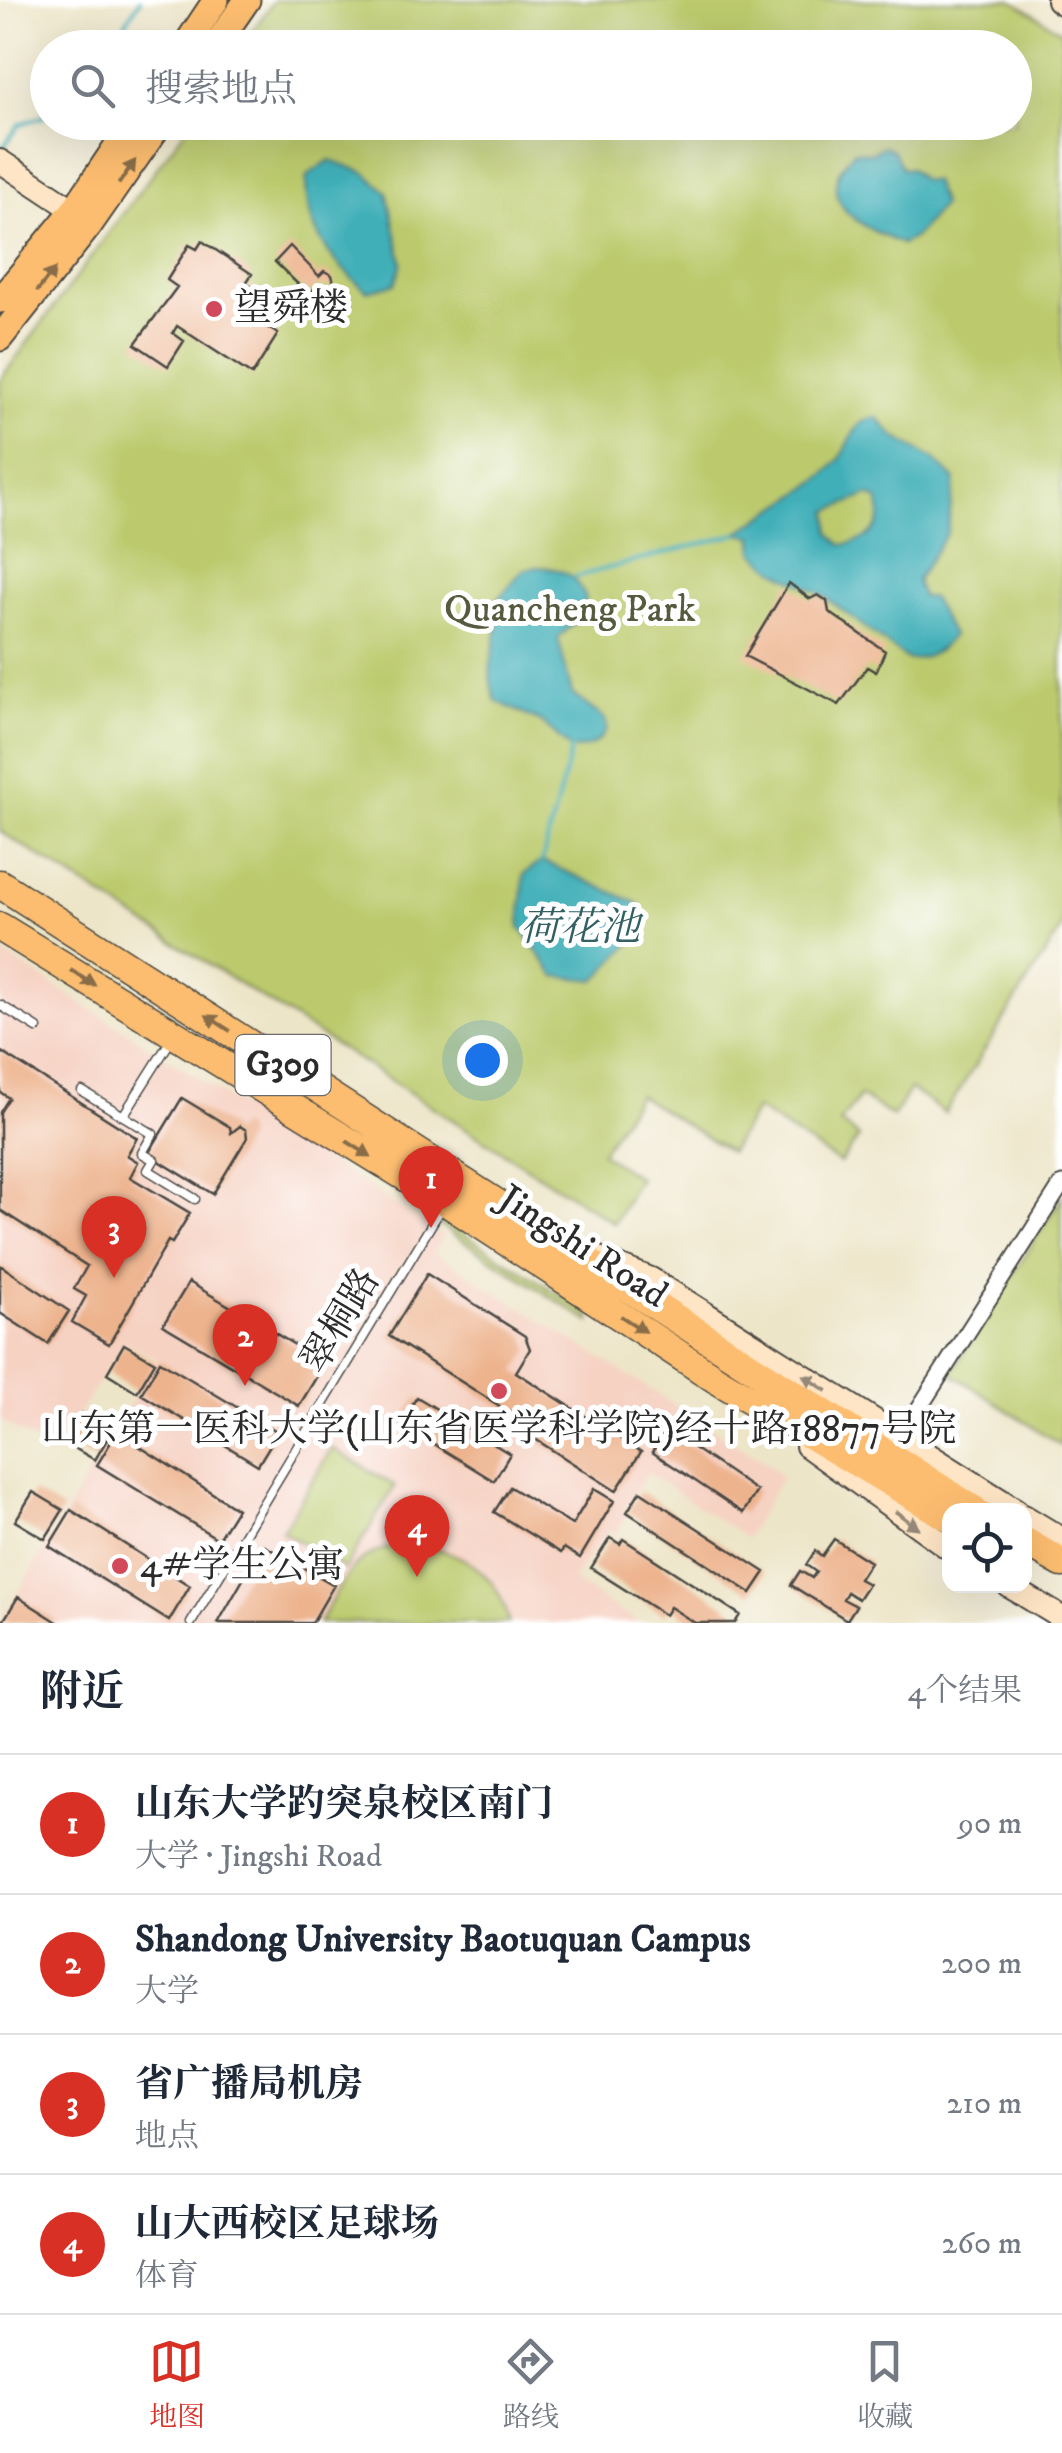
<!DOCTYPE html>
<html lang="zh">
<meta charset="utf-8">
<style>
:root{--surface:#fff;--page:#f2f2f3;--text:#1f2937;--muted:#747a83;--line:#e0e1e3;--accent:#d93025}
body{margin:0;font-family:"IM FELL DW Pica","Noto Serif SC",serif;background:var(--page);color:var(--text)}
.controls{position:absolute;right:30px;bottom:30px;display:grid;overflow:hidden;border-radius:20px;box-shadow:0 10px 40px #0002}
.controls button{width:90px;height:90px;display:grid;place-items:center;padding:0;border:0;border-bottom:2px solid var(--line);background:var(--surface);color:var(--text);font:50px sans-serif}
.you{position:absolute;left:482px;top:1060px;width:35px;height:35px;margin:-25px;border:8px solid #fff;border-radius:50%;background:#1a73e8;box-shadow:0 0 0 15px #1a73e833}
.badge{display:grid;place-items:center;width:65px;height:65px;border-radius:50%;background:var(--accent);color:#fff;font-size:32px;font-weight:700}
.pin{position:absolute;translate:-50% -82px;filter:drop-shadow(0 2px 5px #0008)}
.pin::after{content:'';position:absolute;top:52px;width:35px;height:30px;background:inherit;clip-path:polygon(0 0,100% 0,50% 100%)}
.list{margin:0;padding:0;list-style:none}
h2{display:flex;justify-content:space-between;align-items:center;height:130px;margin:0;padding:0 40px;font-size:42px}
h2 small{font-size:32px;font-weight:400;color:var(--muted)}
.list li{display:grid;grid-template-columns:65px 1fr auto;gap:30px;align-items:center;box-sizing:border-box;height:140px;padding:0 40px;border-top:2px solid var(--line)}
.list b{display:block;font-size:38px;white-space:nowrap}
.list p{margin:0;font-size:32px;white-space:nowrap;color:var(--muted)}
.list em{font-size:32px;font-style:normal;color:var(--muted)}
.icon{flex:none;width:55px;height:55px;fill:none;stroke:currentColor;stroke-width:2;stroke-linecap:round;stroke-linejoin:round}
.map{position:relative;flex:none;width:1062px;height:1623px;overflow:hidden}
.search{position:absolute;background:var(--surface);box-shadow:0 10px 40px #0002;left:30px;right:30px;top:30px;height:110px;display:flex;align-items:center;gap:25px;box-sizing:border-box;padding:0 35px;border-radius:55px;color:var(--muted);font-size:38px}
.sheet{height:690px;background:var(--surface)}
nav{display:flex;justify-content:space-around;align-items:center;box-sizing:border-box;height:140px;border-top:2px solid var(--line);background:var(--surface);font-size:28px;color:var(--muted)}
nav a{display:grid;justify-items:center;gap:5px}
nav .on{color:var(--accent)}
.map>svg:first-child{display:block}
</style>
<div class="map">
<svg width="1062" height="1623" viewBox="0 0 1062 1623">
<rect width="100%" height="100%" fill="#fff"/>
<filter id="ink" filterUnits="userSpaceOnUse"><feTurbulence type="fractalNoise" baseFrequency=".01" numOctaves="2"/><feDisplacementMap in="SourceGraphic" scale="20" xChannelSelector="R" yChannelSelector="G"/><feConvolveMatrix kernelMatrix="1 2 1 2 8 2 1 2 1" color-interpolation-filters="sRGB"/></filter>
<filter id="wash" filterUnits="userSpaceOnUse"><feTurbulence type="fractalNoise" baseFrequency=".0048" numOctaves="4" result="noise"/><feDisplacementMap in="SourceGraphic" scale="40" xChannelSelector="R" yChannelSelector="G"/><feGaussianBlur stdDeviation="2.25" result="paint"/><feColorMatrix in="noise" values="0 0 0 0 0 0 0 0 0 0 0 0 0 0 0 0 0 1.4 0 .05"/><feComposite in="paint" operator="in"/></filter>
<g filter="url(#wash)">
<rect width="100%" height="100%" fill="#ede5c8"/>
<path fill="#f6d2c3" d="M0 951 444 1236 433 1252 768 1464 782 1477 746 1538 648 1473 622 1512 627 1517 616 1533 609 1530 572 1580 639 1623H0L157 1359 124 1341 54 1453 0 1420Z"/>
<path fill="#bcca6d" stroke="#747a4c" stroke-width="2.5" d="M274 0H1012L1062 32V927L945 1113 910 1089 893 1117 860 1096 840 1123 859 1137 840 1163 756 1109 730 1152 638 1095 601 1153 639 1178 614 1223 0 831V380L190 123 1014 122V48L242 47Z
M1062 1197V1446L951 1373Z
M442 1220 590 1314V1322L439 1225Z
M332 1448 395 1486 345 1569 282 1531Z
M407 1543C458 1549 498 1569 509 1623H319C346 1577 351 1553 407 1543Z"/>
<path fill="#3fafb8" stroke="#356d72" stroke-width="2.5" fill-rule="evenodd" d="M884 146 894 151 902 169 910 168 922 180 933 181 942 205 916 236 902 244C857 226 808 198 855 151L871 153Z
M330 160 364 172 387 192 402 262 395 284 367 291C330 261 302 225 307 176Z
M877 417 894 436 936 461 955 480 947 533 916 581 922 597 932 598 952 635C942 651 928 659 908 660L821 594 776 571 754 552V536L737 534C771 508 810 493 838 461 853 444 850 420 877 417ZM868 495 878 500C887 527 867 542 841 545L830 533 829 511Z
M538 567C564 568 574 575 586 598L581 617 558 638 572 694 605 719 607 728C601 743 587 749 571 749L541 722 496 701C480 662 504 640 498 599L523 570Z
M542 861 639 904 642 931 596 980 555 976 520 927 524 874Z"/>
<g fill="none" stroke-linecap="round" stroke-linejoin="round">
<path stroke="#3fafb8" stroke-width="4" d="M110 48 140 0
M0 152 20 124 48 115
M575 577 737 534
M542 861 571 749"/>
</g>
<g id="blocks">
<path fill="#edb38d" d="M202 241 252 274 246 283 270 299 257 321 278 334 252 375 177 326 173 333 184 341 168 366 135 344 177 287 167 280 189 245 197 249Z
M290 246 319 276 324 271 332 275 334 283 327 288 319 285 308 294 275 262Z
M789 583 810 599 818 595 827 601 829 612 885 651 876 672 867 667 839 705 745 656Z
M0 1051 137 1138 127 1155 138 1162 130 1177 190 1213 172 1243 168 1241 109 1344 72 1322 86 1296 74 1289 87 1266 0 1210V1112L9 1098 0 1092Z
M182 1098 230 1127 231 1133 240 1126 246 1130 247 1138 213 1194 148 1154Z
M0 1265 69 1311 48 1344 0 1313Z
M427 1274 525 1336 530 1349 516 1372 641 1452 616 1491 532 1437 536 1429 389 1336Z
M189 1282 325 1363 299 1406 163 1325Z
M124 1344 155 1362 137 1392 107 1373Z
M160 1361 278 1432 258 1465 141 1394Z
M417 1397 510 1454 494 1481 400 1423Z
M82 1413 112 1431 95 1460 64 1442Z
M667 1430 757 1491 743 1513 652 1452Z
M117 1432 237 1509 218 1539 97 1465Z
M510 1487 572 1525 594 1489 614 1501 580 1558 564 1548 561 1553 494 1512Z
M640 1491 765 1572 751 1593 627 1512Z
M33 1492 63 1510 45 1539 15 1521Z
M71 1510 190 1586 169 1621 49 1546Z
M610 1538 620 1544 623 1539 740 1615 735 1623H695L670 1607 665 1615 591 1568Z
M834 1539 870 1562 859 1579 868 1584 858 1599 847 1592 843 1599 856 1606 847 1620 791 1585 800 1571 812 1578 816 1572 806 1565 815 1551 822 1556Z
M263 1545 334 1585 312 1623H218Z
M18 1597 59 1623H2Z"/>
</g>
</g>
<g filter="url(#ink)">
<use href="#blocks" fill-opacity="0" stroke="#484743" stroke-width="2.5"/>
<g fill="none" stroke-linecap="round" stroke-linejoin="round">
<g stroke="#484743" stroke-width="11">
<path id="lane" d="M0 1005 37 1028
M82 1091 153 1134 142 1153 154 1160 148 1170 195 1199
M123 1116 171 1040
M191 1623 442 1207"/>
</g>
<g stroke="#484743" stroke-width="19">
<path id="street" d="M900 1438 1062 1184"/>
</g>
<g stroke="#484743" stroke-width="26">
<path id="secondary" d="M1058 0 1062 3
M0 161 89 220
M596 1257 651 1279 1016 1510
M807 1446 950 1549
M1024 1516 1062 1539
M1009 1586 1062 1618"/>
</g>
<g stroke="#484743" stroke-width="29">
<path id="primary" d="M184 48 216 0
M214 48 247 0
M0 300 74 210 133 122
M0 338 88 227 161 122"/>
</g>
<g stroke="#484743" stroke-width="31">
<path id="highway" d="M0 884 974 1510
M0 927 445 1201 716 1379 950 1518
M1024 1541 1062 1563"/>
</g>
<use href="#lane" stroke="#fff" stroke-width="8"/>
<use href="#street" stroke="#fff" stroke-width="15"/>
<use href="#secondary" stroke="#fee5c5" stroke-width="22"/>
<use href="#primary" stroke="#fcbd6f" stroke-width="25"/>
<use href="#highway" stroke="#fcbd6f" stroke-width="28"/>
</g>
<defs><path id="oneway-solid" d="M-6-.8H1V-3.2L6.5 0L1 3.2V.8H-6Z" transform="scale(2.5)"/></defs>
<g fill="#896d4a">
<use href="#oneway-solid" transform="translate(127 172) rotate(-55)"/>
<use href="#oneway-solid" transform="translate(46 280) rotate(-52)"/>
<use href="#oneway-solid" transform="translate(83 978) rotate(32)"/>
<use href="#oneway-solid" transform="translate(218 1023) rotate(-147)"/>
<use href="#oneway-solid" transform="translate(359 1149) rotate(32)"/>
<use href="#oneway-solid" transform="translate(633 1324) rotate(33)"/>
</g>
<g fill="#948878">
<use href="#oneway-solid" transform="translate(815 1383) rotate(-147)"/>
<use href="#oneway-solid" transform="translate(907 1520) rotate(37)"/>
</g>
</g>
<g fill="#d1495b" stroke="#fff" stroke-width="4">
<circle cx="214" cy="309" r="10"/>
<circle cx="499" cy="1391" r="10"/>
<circle cx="120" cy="1566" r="10"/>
</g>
<g text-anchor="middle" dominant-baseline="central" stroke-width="10" stroke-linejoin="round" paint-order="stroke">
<rect fill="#fff" stroke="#6b6b6b" stroke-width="2.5" x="235.5" y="1035" width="95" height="60" rx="8"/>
<g font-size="35" font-weight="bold" fill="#2b2b2b">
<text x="283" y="1065">G309</text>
</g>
<g font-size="38" fill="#2b2b2b" stroke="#fff" text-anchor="start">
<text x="234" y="309">望舜楼</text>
<text x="499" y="1430" text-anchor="middle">山东第一医科大学(山东省医学科学院)经十路18877号院</text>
<text x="140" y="1566">4#学生公寓</text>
</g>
<g font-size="38" fill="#565b3f" stroke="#fff">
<text x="570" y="610">Quancheng Park</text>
</g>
<g font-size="38" fill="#2b2b2b" stroke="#fff">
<text transform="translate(583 1247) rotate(33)">Jingshi Road</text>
<text transform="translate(341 1321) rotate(-59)">翠桐路</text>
</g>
<g font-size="40" font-style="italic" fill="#336063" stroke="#fff">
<text x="580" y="929">荷花池</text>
</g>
</g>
</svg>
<div class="controls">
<button><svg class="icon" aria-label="locate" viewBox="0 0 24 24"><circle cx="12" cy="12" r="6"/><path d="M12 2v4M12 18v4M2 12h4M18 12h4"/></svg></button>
</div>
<div class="you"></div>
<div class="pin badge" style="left:431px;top:1228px">1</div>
<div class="pin badge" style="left:245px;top:1386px">2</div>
<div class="pin badge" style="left:114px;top:1278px">3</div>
<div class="pin badge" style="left:417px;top:1577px">4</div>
<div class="search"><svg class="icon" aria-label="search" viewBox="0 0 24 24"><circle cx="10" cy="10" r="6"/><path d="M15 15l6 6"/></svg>搜索地点</div>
</div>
<section class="sheet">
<h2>附近<small>4个结果</small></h2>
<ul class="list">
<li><span class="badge">1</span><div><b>山东大学趵突泉校区南门</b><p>大学 · Jingshi Road</p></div><em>90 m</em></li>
<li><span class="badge">2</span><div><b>Shandong University Baotuquan Campus</b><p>大学</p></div><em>200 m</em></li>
<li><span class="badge">3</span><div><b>省广播局机房</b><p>地点</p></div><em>210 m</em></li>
<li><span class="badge">4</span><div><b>山大西校区足球场</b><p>体育</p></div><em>260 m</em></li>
</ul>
</section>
<nav>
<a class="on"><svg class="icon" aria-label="map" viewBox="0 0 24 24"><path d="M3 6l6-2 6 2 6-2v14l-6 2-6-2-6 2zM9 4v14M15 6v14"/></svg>地图</a>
<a><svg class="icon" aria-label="directions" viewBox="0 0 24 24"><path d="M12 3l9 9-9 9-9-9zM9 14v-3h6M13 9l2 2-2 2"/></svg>路线</a>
<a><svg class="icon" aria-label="saved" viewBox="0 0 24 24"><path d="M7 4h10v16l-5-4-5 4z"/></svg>收藏</a>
</nav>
